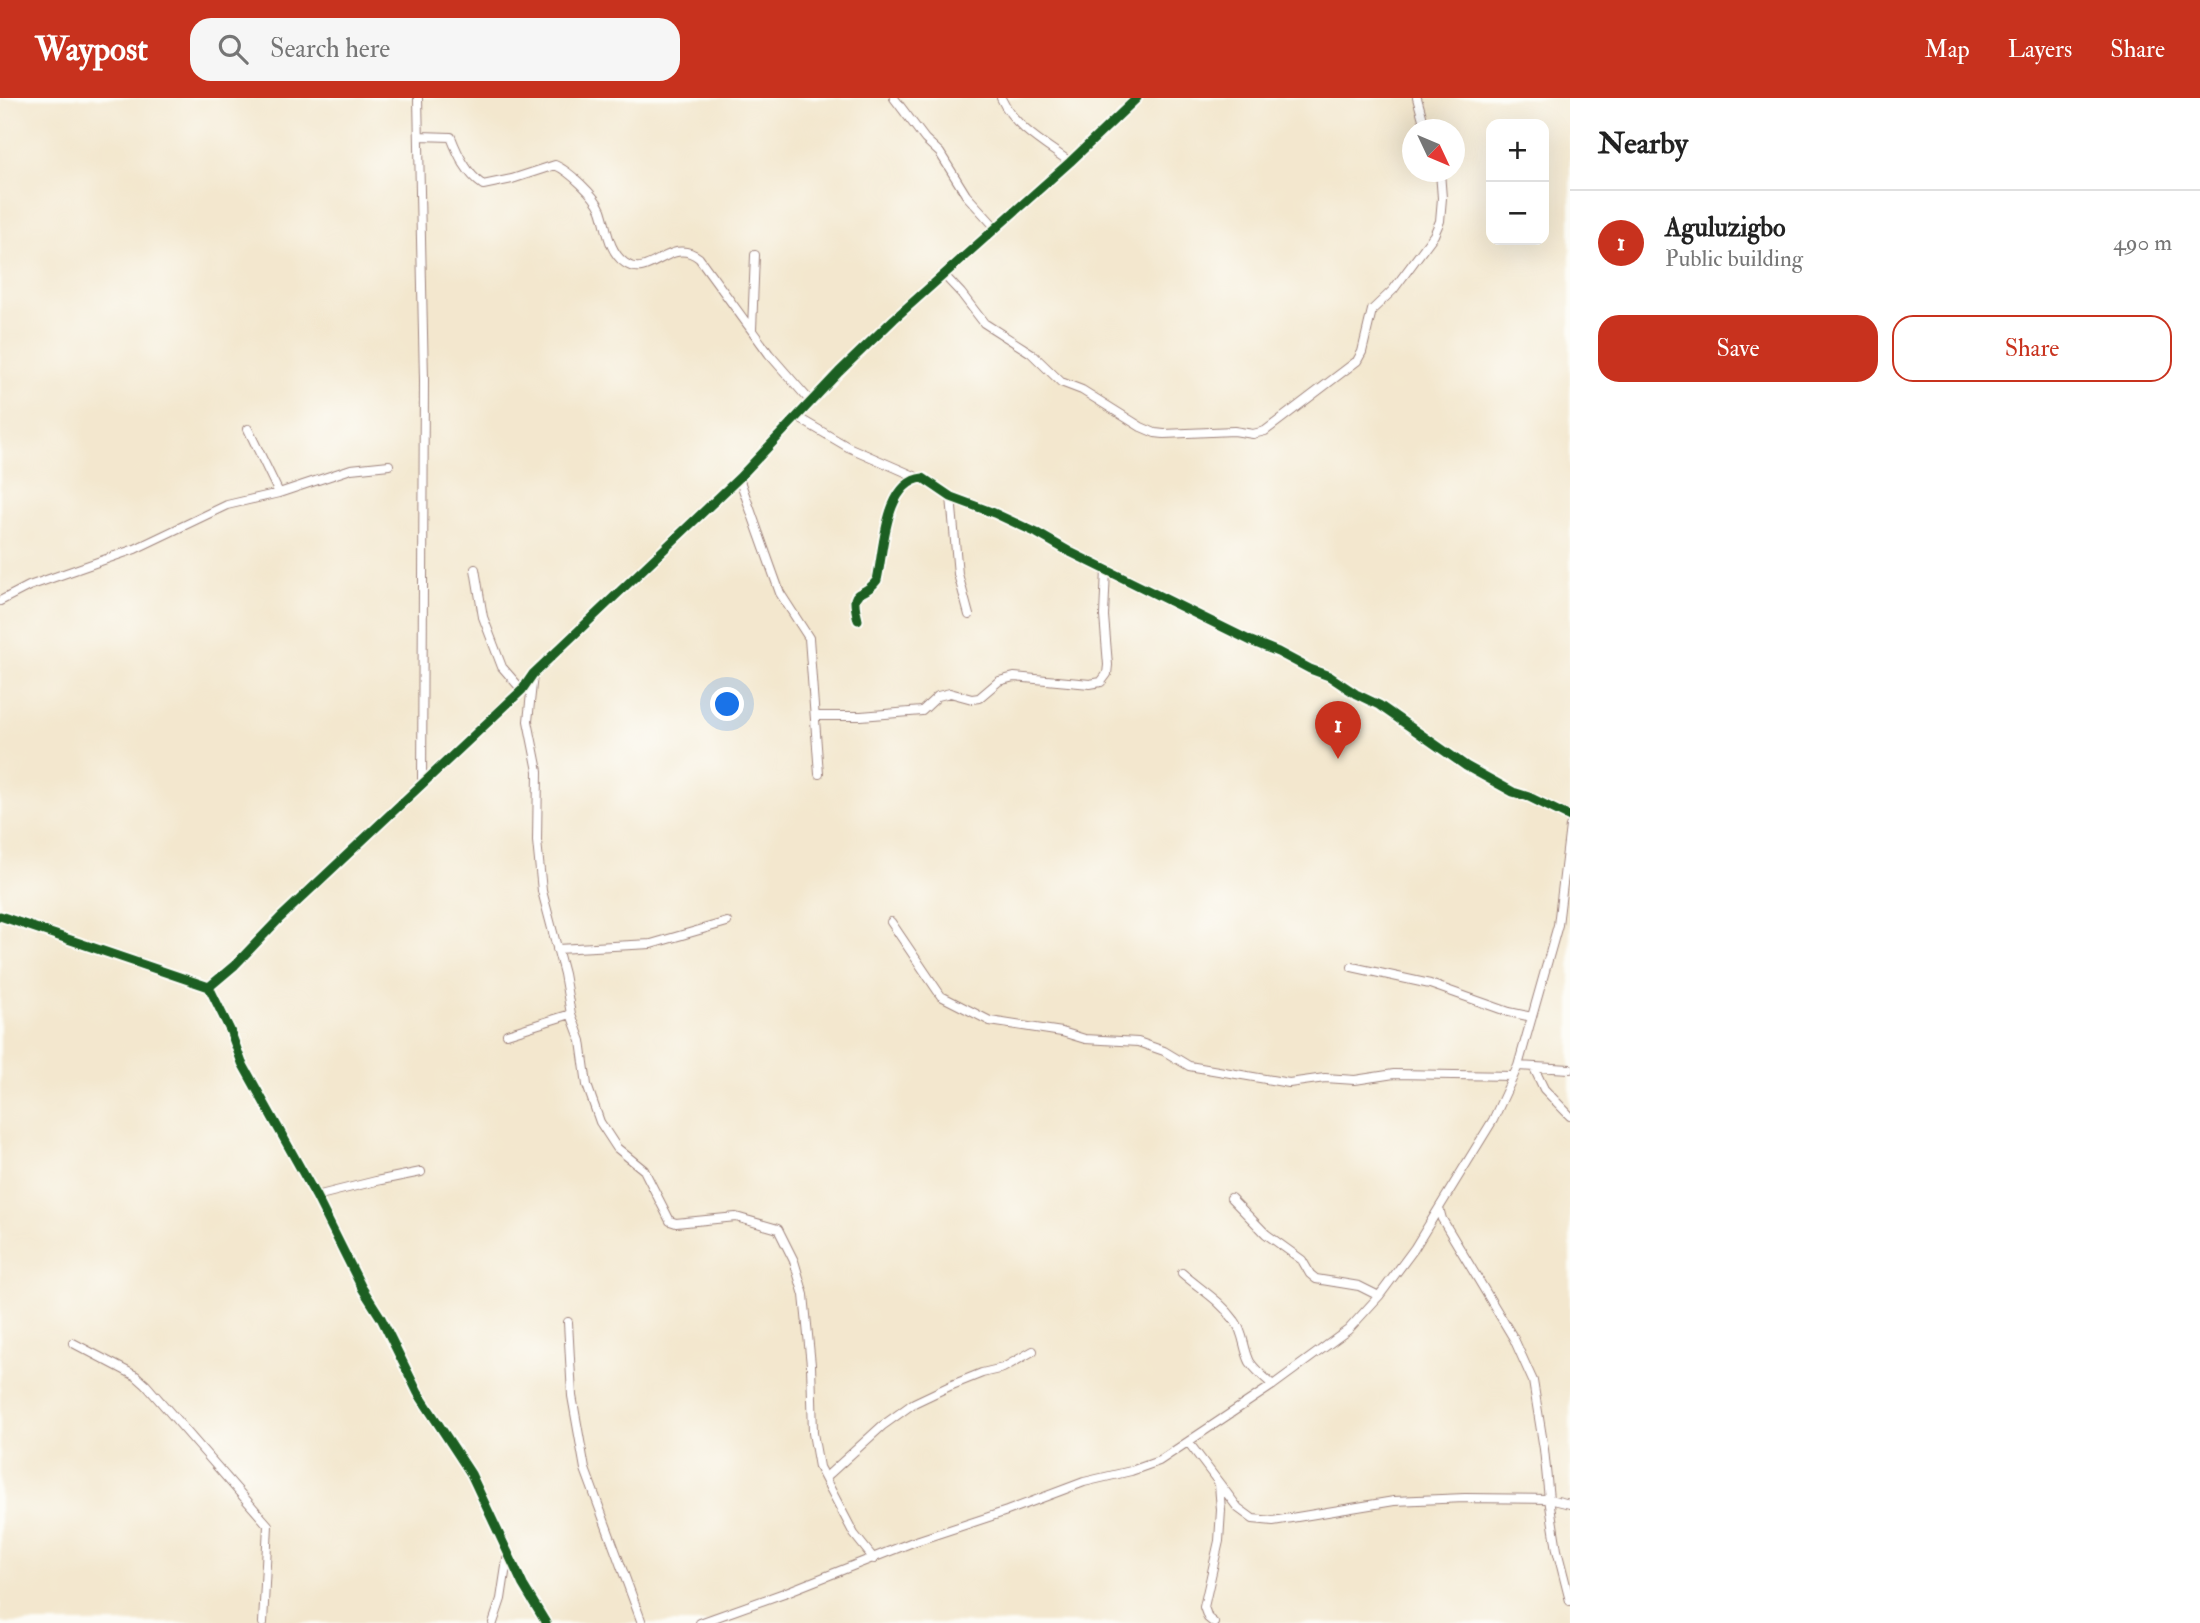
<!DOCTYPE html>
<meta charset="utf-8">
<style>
:root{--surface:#fff;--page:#f6f6f6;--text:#222;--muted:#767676;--line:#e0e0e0;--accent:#c8321e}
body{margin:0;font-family:"IM FELL Double Pica",serif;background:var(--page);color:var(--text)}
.controls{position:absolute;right:21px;top:21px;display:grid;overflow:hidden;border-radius:14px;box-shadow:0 7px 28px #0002}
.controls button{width:63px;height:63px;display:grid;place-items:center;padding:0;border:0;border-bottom:2px solid var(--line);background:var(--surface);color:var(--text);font:35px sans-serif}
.compass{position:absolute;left:1402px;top:21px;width:63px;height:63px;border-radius:50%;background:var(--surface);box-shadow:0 7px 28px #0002;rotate:134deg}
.you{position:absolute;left:728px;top:607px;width:24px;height:24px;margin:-18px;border:5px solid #fff;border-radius:50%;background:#1a73e8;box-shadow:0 0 0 10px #1a73e833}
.badge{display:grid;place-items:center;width:46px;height:46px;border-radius:50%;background:var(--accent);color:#fff;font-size:23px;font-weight:700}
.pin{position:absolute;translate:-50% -58px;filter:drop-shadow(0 2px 4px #0008)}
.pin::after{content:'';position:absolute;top:37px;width:24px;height:21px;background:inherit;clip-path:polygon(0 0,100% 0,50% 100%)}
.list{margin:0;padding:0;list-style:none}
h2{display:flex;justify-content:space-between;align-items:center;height:91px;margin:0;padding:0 28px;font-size:30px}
h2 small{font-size:23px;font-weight:400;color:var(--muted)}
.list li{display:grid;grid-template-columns:46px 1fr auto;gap:21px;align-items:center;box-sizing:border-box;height:105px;padding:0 28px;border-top:2px solid var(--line)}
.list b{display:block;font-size:26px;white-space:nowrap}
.list p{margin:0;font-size:23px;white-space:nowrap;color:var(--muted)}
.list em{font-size:23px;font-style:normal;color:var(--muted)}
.actions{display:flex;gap:14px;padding:21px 28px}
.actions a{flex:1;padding:16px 0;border:2px solid var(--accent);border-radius:21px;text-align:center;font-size:24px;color:var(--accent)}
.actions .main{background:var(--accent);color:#fff}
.icon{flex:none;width:38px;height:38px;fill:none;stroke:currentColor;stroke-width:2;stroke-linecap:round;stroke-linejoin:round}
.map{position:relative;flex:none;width:1570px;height:1525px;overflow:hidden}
header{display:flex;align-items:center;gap:42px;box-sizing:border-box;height:98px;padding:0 35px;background:var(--accent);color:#fff}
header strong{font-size:33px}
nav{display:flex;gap:38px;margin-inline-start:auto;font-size:24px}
.search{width:490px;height:63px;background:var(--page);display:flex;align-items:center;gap:18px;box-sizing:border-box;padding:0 24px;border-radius:21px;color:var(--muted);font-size:26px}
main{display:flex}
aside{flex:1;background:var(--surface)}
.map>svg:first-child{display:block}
</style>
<header>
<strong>Waypost</strong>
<div class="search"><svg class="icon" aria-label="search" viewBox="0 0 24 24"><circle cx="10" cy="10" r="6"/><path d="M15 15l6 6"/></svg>Search here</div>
<nav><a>Map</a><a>Layers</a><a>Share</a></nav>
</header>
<main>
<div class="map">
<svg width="1570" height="1525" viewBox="0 0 1570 1525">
<rect width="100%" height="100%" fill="#fdfcf7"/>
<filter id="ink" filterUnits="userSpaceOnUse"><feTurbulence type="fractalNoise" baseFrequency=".0143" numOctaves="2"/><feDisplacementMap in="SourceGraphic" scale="14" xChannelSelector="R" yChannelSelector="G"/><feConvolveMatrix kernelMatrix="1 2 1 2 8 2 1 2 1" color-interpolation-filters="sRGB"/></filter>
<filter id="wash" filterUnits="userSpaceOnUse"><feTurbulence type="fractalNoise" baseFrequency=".00686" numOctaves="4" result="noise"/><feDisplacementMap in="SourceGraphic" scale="28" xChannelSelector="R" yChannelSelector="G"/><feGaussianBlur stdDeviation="1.57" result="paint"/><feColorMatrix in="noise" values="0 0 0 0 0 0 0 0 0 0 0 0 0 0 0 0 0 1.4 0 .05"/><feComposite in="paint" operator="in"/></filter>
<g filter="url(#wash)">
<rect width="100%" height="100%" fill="#f3e7ce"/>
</g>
<g filter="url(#ink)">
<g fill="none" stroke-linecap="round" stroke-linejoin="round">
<g stroke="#9e837c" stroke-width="10">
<path id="minor" d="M418 0 424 282 422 687
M894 0 925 41 940 55 966 97 996 130
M1001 0C1014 29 1045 46 1070 64
M1417 0 1426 32
M420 38 451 39C458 57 467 76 483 87L512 81 555 67C569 73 595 97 601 112 607 129 608 153 625 165 650 183 670 137 699 160L769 256 811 304
M944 177 961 195 984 225 1031 255 1061 284 1082 292 1141 329 1155 335 1164 336 1234 333 1253 336 1265 333 1357 263 1362 254 1372 212 1393 192 1434 137 1440 123 1442 100 1440 74
M752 231 755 157
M797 319 848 349 919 380
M248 331 279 395
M739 380 780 495 809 540 819 676
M951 399 958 476 969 517
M475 471 483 519 502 569 522 592
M0 503 29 488 135 451 227 407 279 395 351 371 389 367
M858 522C849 485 861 504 877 482 884 453 884 384 923 380L951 399 994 415 1037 435 1070 454 1251 543 1278 554 1310 571 1329 578 1356 596 1379 607 1466 668 1513 694 1529 699 1570 719
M533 577 528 623 538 673 537 743 542 793 564 876 571 916
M816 618H861L922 613 938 598 950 595 972 601 979 600 999 583 1014 579 1090 586 1101 584 1107 576 1108 567 1104 518 1106 471
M1570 728 1558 827 1518 968 1493 1022 1439 1110 1442 1121 1514 1241 1533 1283 1544 1351 1549 1401 1557 1452 1570 1503
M0 818 209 889 230 932 242 965 316 1098 362 1190 381 1220 418 1295 471 1376 523 1487 546 1525
M891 824 941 898 990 923 1062 934 1085 941 1138 944 1164 953 1189 968 1289 985 1325 980 1355 982 1394 976 1513 978
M557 851 651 846 727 824
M1352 869 1430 886 1509 914 1532 919
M209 889 235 867 280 820 522 592 533 576 739 380 839 274 894 221 1070 64 1137 0
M507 936 571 916 581 943 587 987 600 1024 617 1050 644 1072 670 1123 676 1125 736 1119 778 1131 794 1163 804 1197 811 1267 813 1335 819 1369 854 1436 874 1461
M1518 968 1570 971
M1534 970 1544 991 1570 1018
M316 1098 376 1083 421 1074
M1231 1100 1266 1136 1302 1162 1310 1176 1316 1181 1359 1188 1379 1198
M1182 1175C1200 1191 1220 1202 1235 1223 1244 1235 1243 1250 1250 1264 1256 1273 1265 1280 1273 1287
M568 1224 572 1298 585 1371 642 1525
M73 1245 136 1278 146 1287 268 1427 263 1525
M1189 1345 1238 1410 1253 1421 1273 1423 1394 1403 1465 1400 1549 1401 1570 1406
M825 1380 882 1328 914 1305 952 1287 982 1275 1003 1270 1033 1253
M493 1525 501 1501 508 1455
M700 1525 784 1495 913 1444 1007 1413 1084 1384 1131 1373 1159 1363 1273 1287 1348 1232 1379 1198 1414 1151 1439 1110
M1214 1525 1208 1520 1204 1509 1219 1443 1221 1412 1219 1386"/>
</g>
<use href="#minor" stroke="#fff" stroke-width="8"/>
<g stroke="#fdfcf7" stroke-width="13">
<path id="cycleway" d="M858 522C849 485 861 504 877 482 884 453 884 384 923 380L951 399 994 415 1037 435 1070 454 1251 543 1278 554 1310 571 1329 578 1356 596 1379 607 1466 668 1513 694 1529 699 1570 719
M0 818 209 889 230 932 242 965 316 1098 362 1190 381 1220 418 1295 471 1376 523 1487 546 1525
M209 889 235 867 280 820 522 592 533 576 739 380 839 274 894 221 1070 64 1137 0"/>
</g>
<use href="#cycleway" stroke="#1b5e20" stroke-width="9"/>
</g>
</g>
</svg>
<div class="controls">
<button>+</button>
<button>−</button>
</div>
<svg class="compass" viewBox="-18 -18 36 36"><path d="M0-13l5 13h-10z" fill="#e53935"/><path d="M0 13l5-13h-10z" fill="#767676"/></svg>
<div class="you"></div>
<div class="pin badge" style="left:1338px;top:661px">1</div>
</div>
<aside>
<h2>Nearby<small></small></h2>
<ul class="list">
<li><span class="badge">1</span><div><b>Aguluzigbo</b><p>Public building</p></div><em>490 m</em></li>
</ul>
<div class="actions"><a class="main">Save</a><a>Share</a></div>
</aside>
</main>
